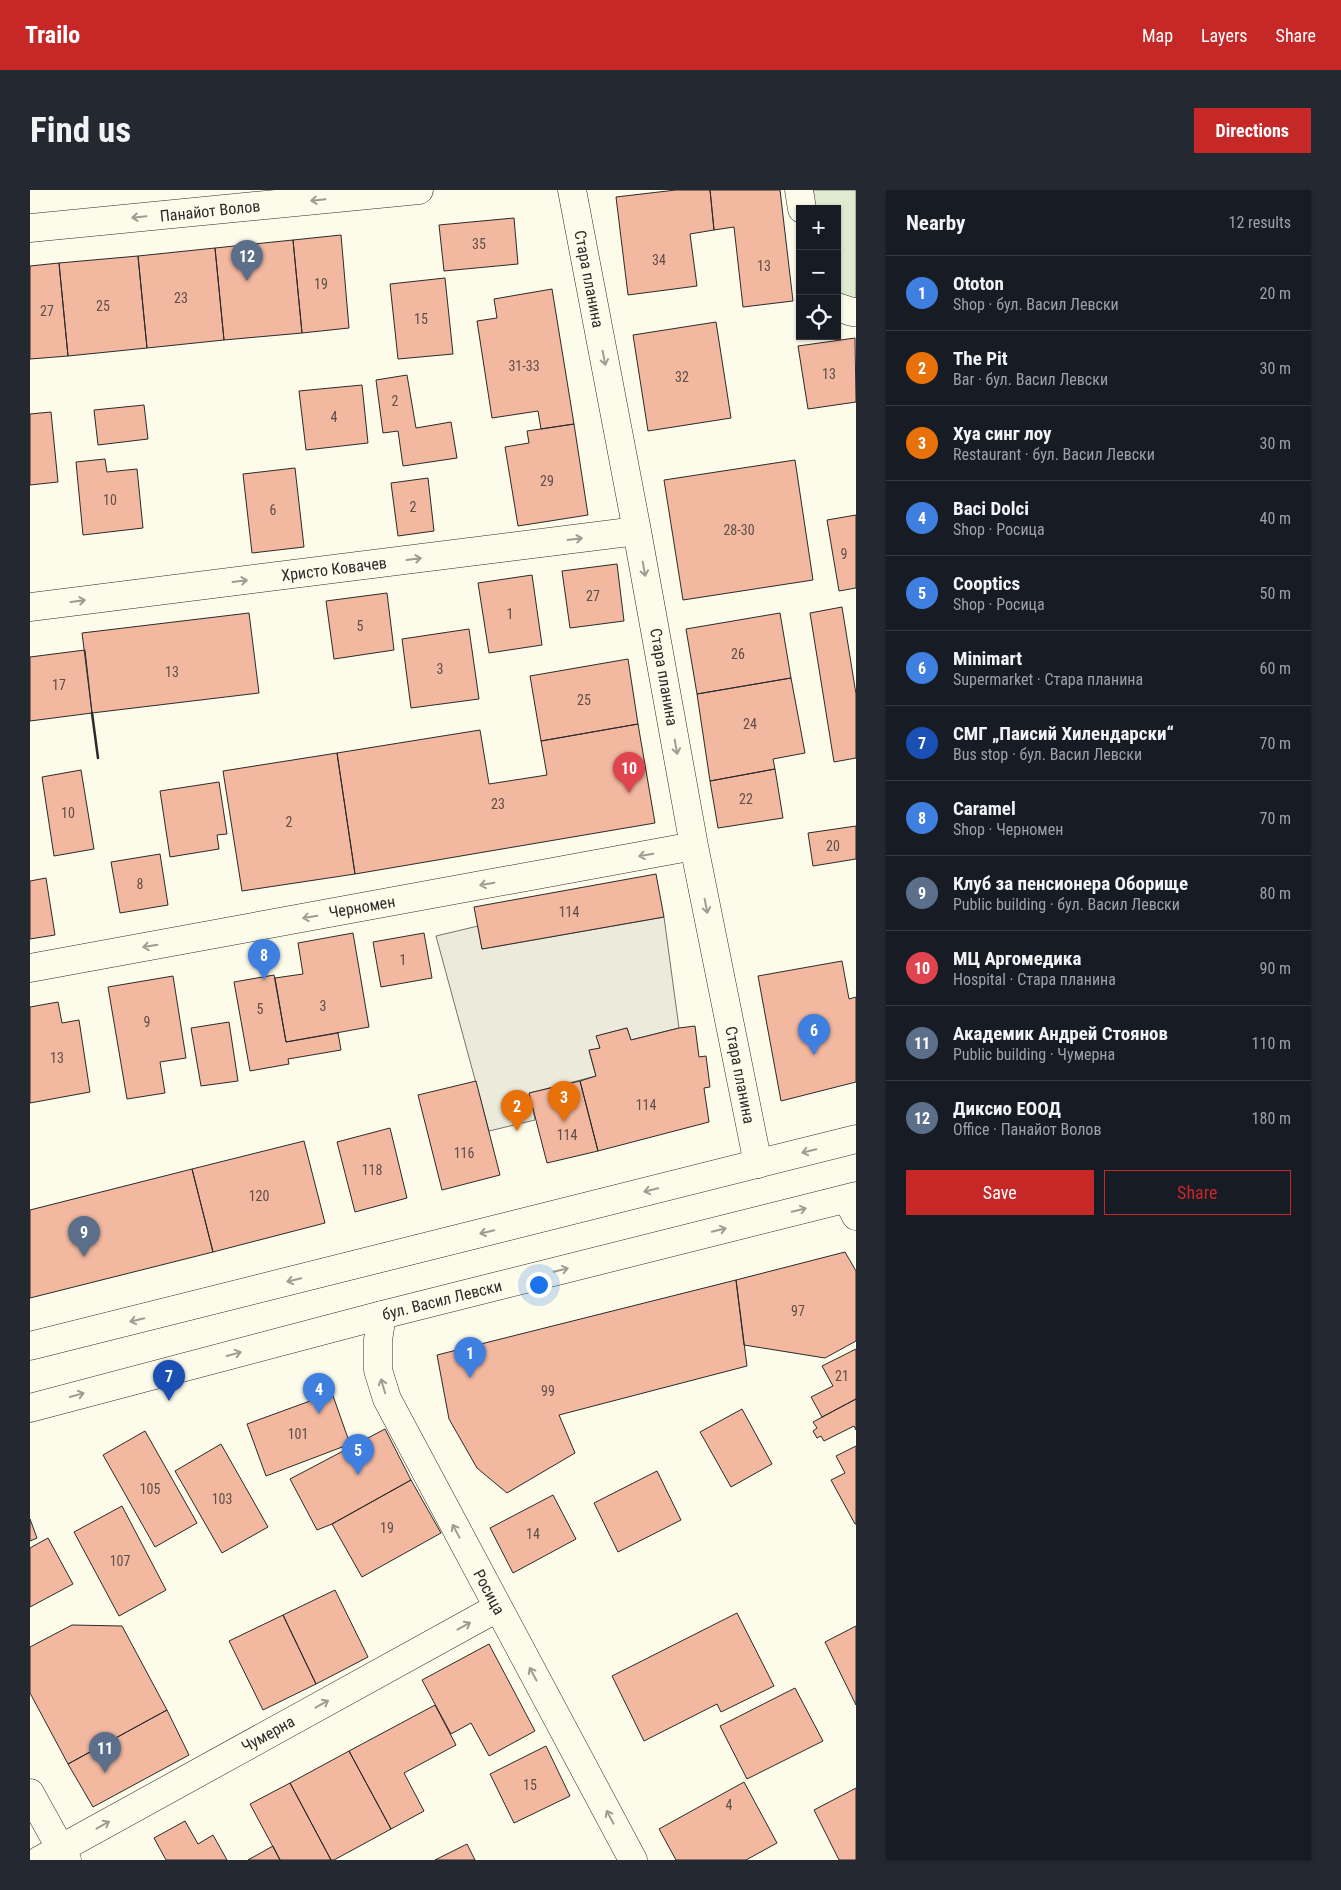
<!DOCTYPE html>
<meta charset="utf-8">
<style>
:root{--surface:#171b24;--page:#242831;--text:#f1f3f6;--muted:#9ea1a6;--line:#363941;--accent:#c62828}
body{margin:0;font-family:"Roboto Condensed",sans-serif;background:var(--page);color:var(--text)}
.controls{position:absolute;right:15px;top:15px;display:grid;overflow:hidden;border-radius:0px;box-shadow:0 1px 4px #0004}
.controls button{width:45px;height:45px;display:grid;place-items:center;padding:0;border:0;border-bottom:1px solid var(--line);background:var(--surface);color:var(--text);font:25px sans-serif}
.you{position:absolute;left:508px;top:1094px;width:18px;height:18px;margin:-12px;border:4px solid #fff;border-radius:50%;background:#1a73e8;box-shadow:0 0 0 8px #1a73e833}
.badge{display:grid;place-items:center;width:32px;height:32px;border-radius:50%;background:var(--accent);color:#fff;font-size:16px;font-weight:700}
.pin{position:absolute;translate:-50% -41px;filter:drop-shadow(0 1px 2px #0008)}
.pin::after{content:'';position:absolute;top:26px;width:18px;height:15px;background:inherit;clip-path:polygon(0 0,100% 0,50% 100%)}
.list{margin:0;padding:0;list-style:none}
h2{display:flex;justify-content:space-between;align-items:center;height:65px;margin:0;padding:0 20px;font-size:21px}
h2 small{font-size:16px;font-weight:400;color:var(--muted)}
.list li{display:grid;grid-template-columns:32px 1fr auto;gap:15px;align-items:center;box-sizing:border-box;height:75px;padding:0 20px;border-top:1px solid var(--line)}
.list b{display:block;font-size:19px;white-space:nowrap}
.list p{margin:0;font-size:16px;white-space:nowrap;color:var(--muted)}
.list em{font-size:16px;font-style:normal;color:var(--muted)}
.actions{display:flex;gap:10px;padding:15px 20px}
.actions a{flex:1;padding:11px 0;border:1px solid var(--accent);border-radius:0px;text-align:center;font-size:18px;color:var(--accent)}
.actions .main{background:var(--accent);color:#fff}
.icon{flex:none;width:28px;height:28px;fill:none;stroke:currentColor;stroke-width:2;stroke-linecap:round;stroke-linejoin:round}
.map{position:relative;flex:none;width:826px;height:1670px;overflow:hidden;border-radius:0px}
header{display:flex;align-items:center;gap:30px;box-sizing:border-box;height:70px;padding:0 25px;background:var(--accent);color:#fff}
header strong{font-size:24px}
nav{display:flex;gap:28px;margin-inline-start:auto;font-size:18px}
.intro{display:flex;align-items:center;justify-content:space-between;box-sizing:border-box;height:120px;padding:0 30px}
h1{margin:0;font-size:35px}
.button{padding:12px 22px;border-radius:0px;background:var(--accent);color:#fff;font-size:18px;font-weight:700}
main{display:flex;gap:30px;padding:0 30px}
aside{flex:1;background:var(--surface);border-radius:0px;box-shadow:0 1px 4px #0004}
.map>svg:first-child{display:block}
</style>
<header>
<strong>Trailo</strong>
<nav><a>Map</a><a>Layers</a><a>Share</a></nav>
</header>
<div class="intro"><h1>Find us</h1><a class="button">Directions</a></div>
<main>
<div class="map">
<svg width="826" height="1670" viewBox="0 0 826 1670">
<rect width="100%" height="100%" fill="#fdfbea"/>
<path fill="#deebd1" stroke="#74746e" d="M769 0H826V122L807 117V19H772Z"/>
<path fill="#eceadb" stroke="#74746e" d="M634 727 649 838 601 850 597 838 567 846 570 858 559 861 566 886 500 903 505 930 459 941 406 746 448 736 452 759Z"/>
<path fill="#f2b8a0" stroke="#2b2b2b" d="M646 0H680L684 40 660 44 667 96 598 105 586 7Z
M680 0H750L763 111 713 117 704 37 684 40Z
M484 28 488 74 414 81 409 35Z
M311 45 319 138 272 143 263 50Z
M263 50 272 143 194 150 185 58Z
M185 58 194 150 117 158 108 66Z
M108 66 117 158 38 166 29 73Z
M29 73 38 166 0 169V76Z
M415 88 423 164 368 169 360 94Z
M522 99 544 234 511 239 508 221 462 228 447 131 467 128 464 109Z
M686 132 701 228 618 241 603 145Z
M825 148 826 212 778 219 768 156Z
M377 185 386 238 421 232 427 268 373 276 368 241 353 243 346 190Z
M332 195 338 253 276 260 269 201Z
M114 215 118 249 68 255 64 220Z
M21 222 28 292 0 295V224Z
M544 234 558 325 488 336 475 257 499 253 497 241Z
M75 269 77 282 107 279 113 338 53 345 46 272Z
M765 270 783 390 653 410 634 290Z
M265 278 274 357 222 363 213 284Z
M398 288 404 341 368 346 361 293Z
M826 325V398L809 401 797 330Z
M587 374 594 431 540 438 532 381Z
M502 385 512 455 459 463 448 393Z
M357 403 364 460 304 469 296 411Z
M812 417 826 504V568L804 572 780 423Z
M219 423 229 503 62 523 52 443Z
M750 423 761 488 667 504 656 439Z
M439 439 449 509 381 518 372 449Z
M55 460 62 523 0 531V467Z
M598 469 608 534 511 551 500 486Z
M761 488 775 563 743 569 745 579 680 591 667 504Z
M608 534 625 633 325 684 307 563 450 540 459 594 517 585 511 551Z
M307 563 325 684 212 701 193 581Z
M745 579 753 628 688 638 680 591Z
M51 580 64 659 24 666 12 587Z
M189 592 197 644 187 645 189 659 140 667 130 601Z
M826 636V669L783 676 778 643Z
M130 664 138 715 90 723 81 672Z
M626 684 634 727 452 759 444 717Z
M16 688 25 745 0 749V691Z
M323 743 339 837 256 852 245 788 273 784 268 753Z
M394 743 402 788 351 797 343 752Z
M812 771 819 809 826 807V892L751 911 728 786Z
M244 785 256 852 308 843 311 860 258 869 259 874 220 881 204 792Z
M143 786 156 868 130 872 135 903 97 909 78 797Z
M28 812 32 833 49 830 60 902 0 913V817Z
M199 832 208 891 171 896 161 838Z
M665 836 669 867 676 866 680 897 674 898 679 932 568 961 550 891 566 886 559 860 570 858 566 846 597 838 601 850 649 838Z
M446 891 470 985 412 1000 388 905Z
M550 891 568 961 517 973 499 903Z
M360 938 377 1008 325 1022 307 952Z
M274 951 295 1033 183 1062 162 979Z
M162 979 183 1062 0 1108V1020Z
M815 1062 826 1081V1151L795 1168 714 1155 706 1090Z
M706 1090 717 1176 529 1225 545 1263 477 1303 447 1278 419 1229 407 1165Z
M826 1159V1209L792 1227 781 1207 803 1196 792 1176Z
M302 1203 320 1254 236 1286 217 1234Z
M826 1209V1240L824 1236 794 1251 791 1246 787 1248 783 1241 787 1238 783 1232Z
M712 1219 742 1274 701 1297 670 1242Z
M355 1239 381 1290 302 1334 287 1340 260 1289Z
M115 1241 167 1333 125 1357 73 1265Z
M191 1254 238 1337 192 1363 145 1281Z
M826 1256V1334H825L801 1290 815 1283 806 1266Z
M627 1281 651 1330 588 1362 564 1313Z
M381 1290 411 1343 332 1387 302 1334Z
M523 1305 546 1349 483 1383 460 1338Z
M92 1316 136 1400 89 1426 44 1342Z
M0 1329 7 1348 0 1351Z
M18 1348 43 1394 0 1417V1358Z
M305 1400 338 1467 286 1494 253 1425Z
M707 1423 744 1496 691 1522 687 1514 614 1551 582 1486Z
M253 1425 286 1494 233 1520 199 1451Z
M42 1435 92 1436 137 1520 38 1574 0 1503V1457Z
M826 1436V1515L795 1452Z
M459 1454 505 1541 459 1566 441 1533 421 1544 392 1490Z
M765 1498 793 1551 717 1589 690 1536Z
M405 1515 426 1555 374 1583 394 1621 361 1639 319 1561Z
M137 1520 159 1565 63 1617 38 1574Z
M516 1556 540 1606 484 1633 460 1584Z
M319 1561 361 1639 304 1670H301L260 1593Z
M714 1592 747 1653 716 1670H646L629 1639Z
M260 1593 301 1670H250L220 1614Z
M826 1598V1670H809L784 1620Z
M155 1631 168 1654 183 1645 197 1670H136L124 1648Z
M437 1654 445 1670H405Z
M243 1656 250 1670H218Z"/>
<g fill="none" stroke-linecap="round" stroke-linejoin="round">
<g stroke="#2b2b2b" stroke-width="29">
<path id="street" d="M542 0 607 341 664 656 728 974
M769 0 772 19
M0 38 389 0
M807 117 822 122H826
M0 417 607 341
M0 778 664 656
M817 1009 826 1026
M352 1125 348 1150V1180L357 1209 603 1670
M0 1603 37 1670
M10 1670 467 1418"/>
</g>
<g stroke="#2b2b2b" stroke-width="29">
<path id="primary" d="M0 1156 826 949
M0 1218 352 1125 826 1006"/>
</g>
<use href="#street" stroke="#fdfbea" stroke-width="28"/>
<use href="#primary" stroke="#fdfbea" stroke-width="28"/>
<path stroke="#2b2b2b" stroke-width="2.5" d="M62 523 68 568"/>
</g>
<defs><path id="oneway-shaft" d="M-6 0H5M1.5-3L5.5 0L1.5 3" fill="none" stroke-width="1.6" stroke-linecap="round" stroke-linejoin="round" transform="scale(1.25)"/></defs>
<g stroke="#9e9d94">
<use href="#oneway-shaft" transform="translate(288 10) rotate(174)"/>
<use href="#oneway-shaft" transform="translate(109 27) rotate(174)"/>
<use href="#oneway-shaft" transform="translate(574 168) rotate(79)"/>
<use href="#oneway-shaft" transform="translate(545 349) rotate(-7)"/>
<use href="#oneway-shaft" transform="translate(384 369) rotate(-7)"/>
<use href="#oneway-shaft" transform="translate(614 379) rotate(80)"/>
<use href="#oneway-shaft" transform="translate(210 391) rotate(-7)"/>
<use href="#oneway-shaft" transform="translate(48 411) rotate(-7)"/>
<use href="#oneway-shaft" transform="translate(646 557) rotate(80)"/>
<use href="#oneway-shaft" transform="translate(616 665) rotate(170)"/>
<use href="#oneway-shaft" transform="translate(457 694) rotate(170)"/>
<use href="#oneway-shaft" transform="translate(676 716) rotate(79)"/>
<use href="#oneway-shaft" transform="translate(280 727) rotate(170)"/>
<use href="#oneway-shaft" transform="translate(120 756) rotate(170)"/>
<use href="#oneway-shaft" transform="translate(779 961) rotate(166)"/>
<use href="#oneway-shaft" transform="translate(621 1000) rotate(166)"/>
<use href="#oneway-shaft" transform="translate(769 1020) rotate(-14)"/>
<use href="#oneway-shaft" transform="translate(689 1040) rotate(-14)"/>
<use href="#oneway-shaft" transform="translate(457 1042) rotate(166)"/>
<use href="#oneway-shaft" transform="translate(531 1080) rotate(-14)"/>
<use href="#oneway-shaft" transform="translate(264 1090) rotate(166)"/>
<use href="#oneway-shaft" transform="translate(107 1130) rotate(166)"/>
<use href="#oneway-shaft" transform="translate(204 1164) rotate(-15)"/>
<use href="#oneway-shaft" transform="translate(353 1196) rotate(-107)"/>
<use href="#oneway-shaft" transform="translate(47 1205) rotate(-15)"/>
<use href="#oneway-shaft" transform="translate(426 1341) rotate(-118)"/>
<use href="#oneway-shaft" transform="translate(434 1436) rotate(-29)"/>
<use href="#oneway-shaft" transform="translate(503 1484) rotate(-118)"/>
<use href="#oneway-shaft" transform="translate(292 1514) rotate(-29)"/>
<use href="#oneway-shaft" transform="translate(580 1627) rotate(-118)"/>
<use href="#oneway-shaft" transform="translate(73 1635) rotate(-29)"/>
</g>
<g text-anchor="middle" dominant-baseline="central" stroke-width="4" stroke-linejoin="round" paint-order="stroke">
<g font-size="14" fill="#5d4e48">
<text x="449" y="54">35</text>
<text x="629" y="70">34</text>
<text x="734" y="76">13</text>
<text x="291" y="94">19</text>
<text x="151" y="108">23</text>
<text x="73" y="116">25</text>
<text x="17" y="121">27</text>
<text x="391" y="129">15</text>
<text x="494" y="176">31-33</text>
<text x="799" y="184">13</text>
<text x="652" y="187">32</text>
<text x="365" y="211">2</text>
<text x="304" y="227">4</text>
<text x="517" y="291">29</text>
<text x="80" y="310">10</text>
<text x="383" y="317">2</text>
<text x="243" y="320">6</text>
<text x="709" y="340">28-30</text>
<text x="814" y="364">9</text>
<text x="563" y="406">27</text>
<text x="480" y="424">1</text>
<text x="330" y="436">5</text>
<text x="708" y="464">26</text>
<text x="410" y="479">3</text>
<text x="142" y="482">13</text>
<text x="29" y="495">17</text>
<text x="554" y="510">25</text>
<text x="720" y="534">24</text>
<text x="716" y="609">22</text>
<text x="468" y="614">23</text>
<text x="38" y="623">10</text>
<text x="259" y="632">2</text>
<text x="803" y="656">20</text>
<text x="110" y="694">8</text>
<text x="539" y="722">114</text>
<text x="373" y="770">1</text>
<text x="293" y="816">3</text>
<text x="230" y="819">5</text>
<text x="117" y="832">9</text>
<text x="27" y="868">13</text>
<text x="616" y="915">114</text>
<text x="537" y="945">114</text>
<text x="434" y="963">116</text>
<text x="342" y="980">118</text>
<text x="229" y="1006">120</text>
<text x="768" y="1121">97</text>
<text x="812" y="1186">21</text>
<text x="518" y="1201">99</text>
<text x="268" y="1244">101</text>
<text x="120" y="1299">105</text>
<text x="192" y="1309">103</text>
<text x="357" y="1338">19</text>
<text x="503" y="1344">14</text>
<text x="90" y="1371">107</text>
<text x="500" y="1595">15</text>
<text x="699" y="1615">4</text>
</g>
<g font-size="16" fill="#2b2b2b" stroke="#fdfbea">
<text transform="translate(180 21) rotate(-6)">Панайот Волов</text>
<text transform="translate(559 89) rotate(79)">Стара планина</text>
<text transform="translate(304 379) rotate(-7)">Христо Ковачев</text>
<text transform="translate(634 487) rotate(80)">Стара планина</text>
<text transform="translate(332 717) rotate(-10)">Черномен</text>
<text transform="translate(710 885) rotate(79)">Стара планина</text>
<text transform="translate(412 1110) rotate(-14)">бул. Васил Левски</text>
<text transform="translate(459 1402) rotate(62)">Росица</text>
<text transform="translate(238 1544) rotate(-29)">Чумерна</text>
</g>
</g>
</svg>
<div class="controls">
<button>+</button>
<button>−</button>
<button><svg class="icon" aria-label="locate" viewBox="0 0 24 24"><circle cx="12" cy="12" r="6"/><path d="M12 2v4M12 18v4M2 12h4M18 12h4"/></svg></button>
</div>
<div class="you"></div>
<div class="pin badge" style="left:440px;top:1188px;background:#3f7fe0">1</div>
<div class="pin badge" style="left:487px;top:941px;background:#e8710a">2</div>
<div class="pin badge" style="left:534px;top:932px;background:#e8710a">3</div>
<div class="pin badge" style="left:289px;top:1224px;background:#3f7fe0">4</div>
<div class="pin badge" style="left:328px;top:1285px;background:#3f7fe0">5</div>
<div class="pin badge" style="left:784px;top:865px;background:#3f7fe0">6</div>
<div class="pin badge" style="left:139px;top:1211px;background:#1a4fb4">7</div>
<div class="pin badge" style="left:234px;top:790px;background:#3f7fe0">8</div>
<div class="pin badge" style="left:54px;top:1067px;background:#5c6f8a">9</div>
<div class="pin badge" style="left:599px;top:603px;background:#e0444e">10</div>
<div class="pin badge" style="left:75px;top:1583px;background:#5c6f8a">11</div>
<div class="pin badge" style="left:217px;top:91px;background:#5c6f8a">12</div>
</div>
<aside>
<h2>Nearby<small>12 results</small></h2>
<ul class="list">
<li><span class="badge" style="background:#3f7fe0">1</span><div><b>Ototon</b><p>Shop · бул. Васил Левски</p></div><em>20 m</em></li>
<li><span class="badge" style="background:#e8710a">2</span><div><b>The Pit</b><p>Bar · бул. Васил Левски</p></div><em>30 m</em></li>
<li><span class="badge" style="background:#e8710a">3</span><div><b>Хуа синг лоу</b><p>Restaurant · бул. Васил Левски</p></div><em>30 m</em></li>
<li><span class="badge" style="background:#3f7fe0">4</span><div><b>Baci Dolci</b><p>Shop · Росица</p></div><em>40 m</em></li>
<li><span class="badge" style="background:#3f7fe0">5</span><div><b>Cooptics</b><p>Shop · Росица</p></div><em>50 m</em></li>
<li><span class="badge" style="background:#3f7fe0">6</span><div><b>Minimart</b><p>Supermarket · Стара планина</p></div><em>60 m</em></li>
<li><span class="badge" style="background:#1a4fb4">7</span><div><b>СМГ „Паисий Хилендарски“</b><p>Bus stop · бул. Васил Левски</p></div><em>70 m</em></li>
<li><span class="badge" style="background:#3f7fe0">8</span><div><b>Caramel</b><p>Shop · Черномен</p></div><em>70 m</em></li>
<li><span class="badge" style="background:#5c6f8a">9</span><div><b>Клуб за пенсионера Оборище</b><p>Public building · бул. Васил Левски</p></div><em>80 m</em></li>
<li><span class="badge" style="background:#e0444e">10</span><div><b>МЦ Аргомедика</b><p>Hospital · Стара планина</p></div><em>90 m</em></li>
<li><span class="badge" style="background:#5c6f8a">11</span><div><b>Академик Андрей Стоянов</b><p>Public building · Чумерна</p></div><em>110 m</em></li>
<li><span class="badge" style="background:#5c6f8a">12</span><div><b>Диксио ЕООД</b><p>Office · Панайот Волов</p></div><em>180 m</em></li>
</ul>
<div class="actions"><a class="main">Save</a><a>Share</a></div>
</aside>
</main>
